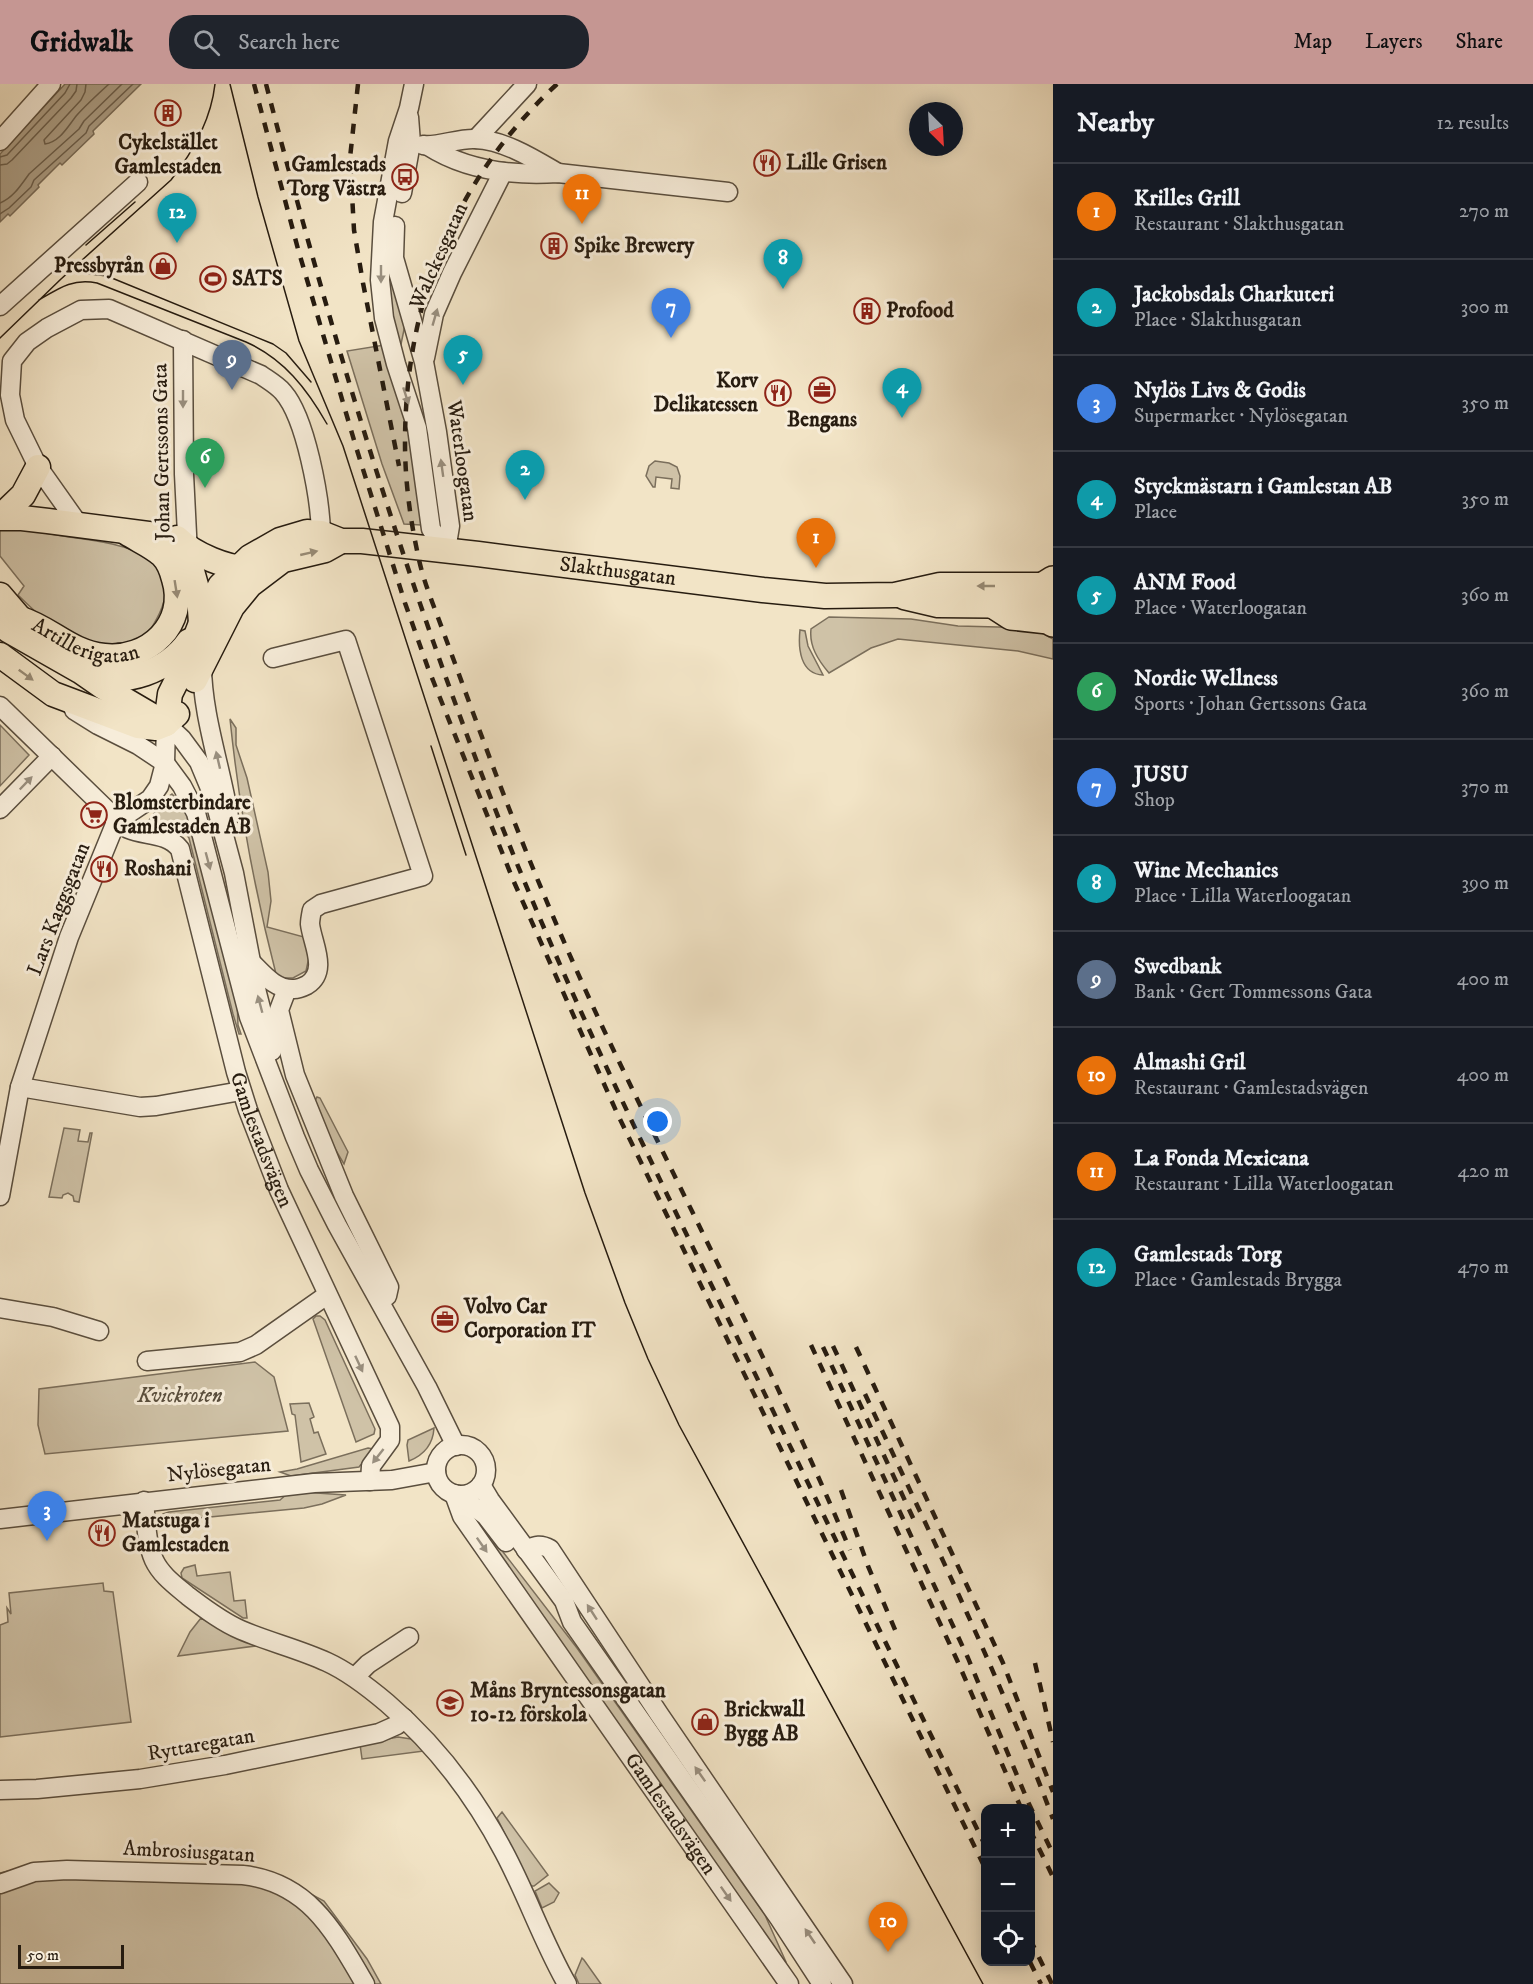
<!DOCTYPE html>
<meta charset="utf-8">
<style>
:root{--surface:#171b24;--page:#20242c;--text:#f1f3f6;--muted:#9ea1a6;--line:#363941;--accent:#c59692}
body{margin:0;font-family:"IM FELL DW Pica",serif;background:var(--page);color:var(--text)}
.controls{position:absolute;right:18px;bottom:18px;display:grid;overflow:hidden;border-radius:12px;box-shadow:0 3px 15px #0003}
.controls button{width:54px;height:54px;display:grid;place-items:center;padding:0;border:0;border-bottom:2px solid var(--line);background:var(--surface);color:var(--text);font:30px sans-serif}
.compass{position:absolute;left:909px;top:18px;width:54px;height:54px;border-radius:50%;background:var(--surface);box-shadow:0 3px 15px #0003;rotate:156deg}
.scale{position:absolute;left:18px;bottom:15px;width:106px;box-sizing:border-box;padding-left:6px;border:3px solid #271c10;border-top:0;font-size:16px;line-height:21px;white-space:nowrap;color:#271c10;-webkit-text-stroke:4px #f7edda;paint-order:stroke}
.you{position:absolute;left:658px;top:1038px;width:21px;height:21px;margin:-15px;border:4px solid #fff;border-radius:50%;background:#1a73e8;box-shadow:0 0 0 9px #1a73e833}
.badge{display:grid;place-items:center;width:39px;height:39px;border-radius:50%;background:var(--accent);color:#fff;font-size:20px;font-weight:700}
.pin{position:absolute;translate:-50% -50px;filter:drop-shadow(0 2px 3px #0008)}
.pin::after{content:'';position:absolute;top:32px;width:21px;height:18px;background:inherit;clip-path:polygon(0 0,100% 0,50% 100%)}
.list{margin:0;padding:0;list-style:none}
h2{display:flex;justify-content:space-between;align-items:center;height:78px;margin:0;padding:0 24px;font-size:26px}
h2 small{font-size:20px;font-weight:400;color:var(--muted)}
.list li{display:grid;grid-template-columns:39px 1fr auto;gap:18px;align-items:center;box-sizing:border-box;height:96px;padding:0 24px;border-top:2px solid var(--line)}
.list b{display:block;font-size:22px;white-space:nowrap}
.list p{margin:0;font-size:20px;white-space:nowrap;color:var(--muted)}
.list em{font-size:20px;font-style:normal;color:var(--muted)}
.icon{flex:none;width:33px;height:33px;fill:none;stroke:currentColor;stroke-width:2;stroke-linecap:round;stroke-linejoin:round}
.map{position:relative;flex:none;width:1053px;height:1900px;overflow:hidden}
header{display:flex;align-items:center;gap:36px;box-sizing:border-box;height:84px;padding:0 30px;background:var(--accent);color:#111}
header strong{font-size:28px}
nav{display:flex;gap:33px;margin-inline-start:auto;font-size:21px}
.search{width:420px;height:54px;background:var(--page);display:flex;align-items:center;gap:15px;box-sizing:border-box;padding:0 21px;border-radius:24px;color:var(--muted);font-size:22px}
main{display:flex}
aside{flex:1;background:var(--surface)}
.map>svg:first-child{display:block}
</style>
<header>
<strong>Gridwalk</strong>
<div class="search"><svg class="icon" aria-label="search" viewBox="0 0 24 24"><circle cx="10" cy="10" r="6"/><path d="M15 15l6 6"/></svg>Search here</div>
<nav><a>Map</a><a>Layers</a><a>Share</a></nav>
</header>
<main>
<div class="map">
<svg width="1053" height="1900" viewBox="0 0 1053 1900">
<rect width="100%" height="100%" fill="#f2e4c6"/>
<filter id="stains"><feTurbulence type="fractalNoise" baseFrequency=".00333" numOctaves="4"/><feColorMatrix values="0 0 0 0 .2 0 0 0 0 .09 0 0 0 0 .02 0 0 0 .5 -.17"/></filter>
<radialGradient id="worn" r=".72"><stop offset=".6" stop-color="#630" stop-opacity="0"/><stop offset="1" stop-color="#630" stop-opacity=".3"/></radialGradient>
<path fill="#cfc2a7" stroke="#7b6f5c" stroke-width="1.5" d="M391 185 406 236 400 265 393 238 386 186Z
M384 261 413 344 421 441 404 440 382 380 347 267Z
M655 377 669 379 677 383 680 392 679 405 671 404 672 395 656 393 655 403H653L646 392 649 382Z
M14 444C33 447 51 450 69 453 125 460 199 472 150 546L153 548 129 560 118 559 104 565 77 551 73 556C52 544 34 527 18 511L24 502 0 472V445Z
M829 533 911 535 958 542 1033 544 1053 555V575L1018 567 898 555 871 564 829 589C818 576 809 562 811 545Z
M800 546 805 547 808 562 823 591C800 590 798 564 800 546Z
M230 635 236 644V661L247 694 268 788 271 817 267 843 304 853 309 873 306 887 293 894H277C255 809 239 723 230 635Z
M0 641 29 671 0 702Z
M172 710 175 713 179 711 185 720 237 914 238 941 241 950H239L233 930 189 754C176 735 161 745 149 736L164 716Z
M317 1013 320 1014 348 1068 344 1080 332 1060 315 1017Z
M64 1044 80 1046 78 1057 88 1058 90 1049H92L79 1118 74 1117 73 1112 68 1109 63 1111 62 1114 49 1113Z
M316 1232H320L325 1236 375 1345 374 1350 356 1358 313 1235Z
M255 1278 274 1293 288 1347 45 1370 38 1341 39 1305Z
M309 1319 314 1333 310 1335 314 1349 318 1348 326 1370 301 1378 295 1331 292 1330 290 1320Z
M434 1344C433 1361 424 1371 409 1377L407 1361 408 1356Z
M368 1364 373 1365 359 1383 291 1392 280 1388 297 1385Z
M302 1408 346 1411 322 1420 304 1424 158 1438 163 1430 169 1428 280 1416 288 1409Z
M485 1453 500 1464 577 1564 765 1831 786 1878 783 1880Z
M195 1481 197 1492 230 1488 234 1517 245 1516 247 1534H243L182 1494 181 1489 184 1484Z
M103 1499 104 1507 113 1508 131 1638 0 1653V1541L8 1538 7 1524 11 1530 9 1509Z
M201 1534 255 1562 178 1572 190 1548Z
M398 1653 411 1655 424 1667 362 1675 360 1660Z
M502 1728 548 1791 534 1802H531L497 1734Z
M30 1782 266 1786 324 1817 367 1875 381 1900H0V1789Z
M549 1799 559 1809 554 1818 542 1824 535 1807Z
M582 1874 584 1876 601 1900H579L575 1891Z"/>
<path fill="#ada088" stroke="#776b58" stroke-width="1.5" d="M65 0H141L93 47 94 50 62 81 60 79 38 101 39 103 10 132 8 130 0 138V70Z"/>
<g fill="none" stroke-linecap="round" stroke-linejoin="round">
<path stroke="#6a5e4c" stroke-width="1.5" d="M86 0 85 8 81 16 44 56 45 60C60 58 68 42 77 31 87 20 98 10 109 0
M0 73 7 71 65 9 70 0
M0 81 7 80 12 76 71 14 76 7 77 0
M0 119C13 114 21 101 29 90L79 45 84 37 122 0
M0 130 9 124 31 103 34 96 86 49 89 42 133 0"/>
<g stroke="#5a4e3e" stroke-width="21">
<g id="minor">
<path d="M414 0 409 24 398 57 383 138 380 196 384 234 396 280 417 344 431 445 446 466"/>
<path d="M476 55 527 0"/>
<path d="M0 57 51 0"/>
<path d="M423 61C437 63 459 54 475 55 504 56 534 75 558 89"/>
<path d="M428 62C467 87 512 92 558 89L728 108"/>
<path d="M402 109 411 59 409 33"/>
<path d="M395 142 394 174 424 278 437 348 450 442 446 466"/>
<path d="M0 222 138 98"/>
<path d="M183 256 184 390 188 470"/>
<path d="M425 274 434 230 452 189 503 88"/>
<path d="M79 441 38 383 15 336 10 311 12 277 27 258 47 244 81 226 109 225 261 291C268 296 277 301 283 308 306 334 320 414 321 449"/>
<path d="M202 581C202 631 221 683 229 733"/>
<path id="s1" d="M0 622 112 731C129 758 162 742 180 765L236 988 248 1026 279 1106 390 1343V1356L371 1382 370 1397"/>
<path d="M74 626 98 641 138 661 165 679 182 702 196 729 249 933 295 1053 309 1086 337 1141 427 1303 456 1362"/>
<path d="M166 640 182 655 199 678 214 714 234 789 257 909 272 967"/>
<path d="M0 725 52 672"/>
<path d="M252 879C264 891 276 906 294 905 299 905 303 903 307 901 329 887 312 859 310 840 310 836 311 831 312 826L321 820 423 792 346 556 273 574"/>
<path d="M287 905 279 926 295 991 344 1112 389 1203 387 1212 380 1217"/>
<path d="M20 1003 140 1023 156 1022 241 1007"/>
<path d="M0 1112 20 1003 69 853 116 738 150 715 159 702 165 679 166 640"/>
<path d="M0 1224 53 1233 99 1247"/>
<path d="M147 1277 240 1268 256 1261 327 1211"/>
<circle cx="461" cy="1386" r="25"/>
<path d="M481 1401 490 1416 564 1517 572 1538 779 1834 822 1900"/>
<path id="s2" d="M454 1410 462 1432 789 1900"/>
<path d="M459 1411 486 1432 506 1458"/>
<path d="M144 1417C146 1436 146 1458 154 1476 161 1491 175 1501 188 1512 204 1524 222 1538 241 1546 269 1558 299 1565 327 1578 349 1588 368 1603 387 1619 436 1661 474 1711 504 1768 527 1811 543 1858 567 1900"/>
<path d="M0 1435 314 1399 392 1396 436 1388"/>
<path d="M526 1466C536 1461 541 1460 550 1465L659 1630 843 1900"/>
<path d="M355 1593 368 1580 409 1553"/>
<path d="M0 1706 37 1705 140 1695 225 1681 379 1649 397 1641 404 1634"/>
<path d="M0 1800 34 1788 67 1786 243 1791C309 1799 334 1847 365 1900"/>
</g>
</g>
<g stroke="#271c10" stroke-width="27">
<g id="major">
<path d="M0 433 23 411 38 383"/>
<path d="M0 434H22L48 437 156 451 178 467 190 480 199 512 201 539"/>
<path d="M177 454C193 470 229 486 252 484"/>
<path d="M0 511 30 546"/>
<path d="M904 513 938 521 1053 522"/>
<path id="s3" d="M21 535C52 545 69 568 104 572 148 577 188 540 174 495 172 487 168 477 162 471 152 462 138 456 127 449"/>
<path d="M0 539 8 546 80 587 103 603 166 640"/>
<path d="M0 571 53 610 138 642 156 644 166 640 177 630"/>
<path d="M90 591C126 602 168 587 189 557"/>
<path d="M195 596 232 523 250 501 283 476 325 466 341 457"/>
<path id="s4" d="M166 640 170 610 186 578 201 539 220 502 250 473 280 456 307 448 321 449 341 457H362L478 470 763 506 825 512 895 511 940 501H1053"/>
</g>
</g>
<g stroke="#271c10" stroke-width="30">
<path id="highway" d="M1045 501 1053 496
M994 521 1011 532 1048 536 1053 539"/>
</g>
<use href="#minor" stroke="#f7edda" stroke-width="18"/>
<use href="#major" stroke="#f2e4c6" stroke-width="24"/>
<use href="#highway" stroke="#f2e4c6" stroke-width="27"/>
<path stroke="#271c10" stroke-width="1.5" d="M230 0 258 113 299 257 343 362 585 1109 625 1219 648 1275 679 1341 983 1900
M86 161 135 118
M83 189 107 192 273 260 286 269 311 298
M39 216C59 204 73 194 97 199L246 258C284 275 307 305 327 340
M0 254 61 195 171 96C193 68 211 36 215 0
M431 662 466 771"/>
<path stroke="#271c10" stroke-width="4.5" stroke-dasharray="10 10" stroke-linecap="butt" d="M254 0 298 165 356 363 405 519 428 584 514 798 617 1029 986 1786
M266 0C331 251 406 499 501 740 572 919 657 1091 742 1263 823 1430 904 1597 986 1763
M358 0 350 74 354 146 363 199 399 382
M557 0C454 96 405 219 405 359 405 396 410 435 418 471 423 497 434 522 443 547 456 582 469 618 482 653 518 751 558 848 602 942 685 1117 775 1288 850 1466
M811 1261 957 1576 1021 1724
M833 1262 914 1436
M823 1263 968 1574 1029 1720 1053 1770
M856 1263 1003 1579 1053 1708
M865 1310C930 1450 999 1590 1053 1735
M841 1406 868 1482 896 1548
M1035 1579 1053 1658
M1030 1746 1053 1793
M1030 1855 1052 1900
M1030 1878 1041 1900"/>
</g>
<defs><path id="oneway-solid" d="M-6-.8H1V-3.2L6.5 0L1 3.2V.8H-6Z" transform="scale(1.5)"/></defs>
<g fill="#998f7f">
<use href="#oneway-solid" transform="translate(381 190) rotate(90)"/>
<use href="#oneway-solid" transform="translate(435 233) rotate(-74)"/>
<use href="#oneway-solid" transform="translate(406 312) rotate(72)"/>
<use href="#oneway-solid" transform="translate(183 315) rotate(90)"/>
<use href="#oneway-solid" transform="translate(442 384) rotate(-98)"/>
<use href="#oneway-solid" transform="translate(218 676) rotate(-103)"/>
<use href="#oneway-solid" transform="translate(26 699) rotate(-46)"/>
<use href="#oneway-solid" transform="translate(208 777) rotate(75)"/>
<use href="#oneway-solid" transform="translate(260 920) rotate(-105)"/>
<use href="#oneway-solid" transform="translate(359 1280) rotate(65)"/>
<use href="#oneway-solid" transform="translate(378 1372) rotate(128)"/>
<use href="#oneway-solid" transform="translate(482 1461) rotate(55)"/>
<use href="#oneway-solid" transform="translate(592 1528) rotate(-123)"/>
<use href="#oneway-solid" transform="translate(700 1690) rotate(-125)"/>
<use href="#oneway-solid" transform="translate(726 1810) rotate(55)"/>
<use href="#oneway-solid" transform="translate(810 1852) rotate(-124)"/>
</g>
<g fill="#978a74">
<use href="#oneway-solid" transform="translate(309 469) rotate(-13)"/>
<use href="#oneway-solid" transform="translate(986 502) rotate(180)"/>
<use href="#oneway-solid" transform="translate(176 505) rotate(81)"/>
<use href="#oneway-solid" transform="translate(26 591) rotate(36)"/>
</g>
<defs>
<g id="building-ring" transform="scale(1.35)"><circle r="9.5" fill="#f7edda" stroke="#8f2418" stroke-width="1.5"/><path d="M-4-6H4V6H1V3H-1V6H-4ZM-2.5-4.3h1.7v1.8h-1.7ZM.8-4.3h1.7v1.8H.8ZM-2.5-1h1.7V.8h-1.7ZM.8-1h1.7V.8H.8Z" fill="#8f2418"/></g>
<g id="restaurant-ring" transform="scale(1.35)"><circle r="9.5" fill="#f7edda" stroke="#8f2418" stroke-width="1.5"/><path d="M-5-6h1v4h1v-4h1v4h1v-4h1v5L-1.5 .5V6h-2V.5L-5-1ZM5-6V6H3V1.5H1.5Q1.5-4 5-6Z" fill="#8f2418"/></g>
<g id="bus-ring" transform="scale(1.35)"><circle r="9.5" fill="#f7edda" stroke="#8f2418" stroke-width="1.5"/><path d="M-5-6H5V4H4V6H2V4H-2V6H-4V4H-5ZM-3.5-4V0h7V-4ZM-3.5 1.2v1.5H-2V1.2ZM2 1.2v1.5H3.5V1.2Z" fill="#8f2418"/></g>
<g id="shop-ring" transform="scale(1.35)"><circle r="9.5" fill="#f7edda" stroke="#8f2418" stroke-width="1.5"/><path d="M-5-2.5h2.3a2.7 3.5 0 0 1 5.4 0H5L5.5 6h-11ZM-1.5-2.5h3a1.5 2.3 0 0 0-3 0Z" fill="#8f2418"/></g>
<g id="stadium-ring" transform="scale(1.35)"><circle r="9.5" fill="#f7edda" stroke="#8f2418" stroke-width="1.5"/><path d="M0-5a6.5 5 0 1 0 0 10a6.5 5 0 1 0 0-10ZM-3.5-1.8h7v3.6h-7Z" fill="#8f2418"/></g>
<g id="office-ring" transform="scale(1.35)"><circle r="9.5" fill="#f7edda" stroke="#8f2418" stroke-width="1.5"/><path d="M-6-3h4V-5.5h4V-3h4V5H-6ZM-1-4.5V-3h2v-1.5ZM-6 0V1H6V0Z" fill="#8f2418"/></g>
<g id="supermarket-ring" transform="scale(1.35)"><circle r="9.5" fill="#f7edda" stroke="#8f2418" stroke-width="1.5"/><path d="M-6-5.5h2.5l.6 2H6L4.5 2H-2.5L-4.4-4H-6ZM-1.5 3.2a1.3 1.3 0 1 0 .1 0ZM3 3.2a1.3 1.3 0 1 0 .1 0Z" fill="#8f2418"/></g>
<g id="school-ring" transform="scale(1.35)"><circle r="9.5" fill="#f7edda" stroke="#8f2418" stroke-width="1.5"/><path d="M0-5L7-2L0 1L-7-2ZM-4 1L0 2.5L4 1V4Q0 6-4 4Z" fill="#8f2418"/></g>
</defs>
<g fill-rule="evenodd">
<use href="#building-ring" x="168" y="29"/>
<use href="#restaurant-ring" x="767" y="79"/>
<use href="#bus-ring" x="405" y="93"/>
<use href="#building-ring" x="554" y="162"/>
<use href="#shop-ring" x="163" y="182"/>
<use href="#stadium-ring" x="213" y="195"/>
<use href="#building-ring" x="867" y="227"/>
<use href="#office-ring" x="822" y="306"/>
<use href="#restaurant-ring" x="778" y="309"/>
<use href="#supermarket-ring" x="94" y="731"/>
<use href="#restaurant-ring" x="104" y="785"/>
<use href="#office-ring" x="445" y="1235"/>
<use href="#restaurant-ring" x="102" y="1449"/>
<use href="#school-ring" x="450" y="1619"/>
<use href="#shop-ring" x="705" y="1638"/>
</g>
<g text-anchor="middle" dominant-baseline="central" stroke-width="6" stroke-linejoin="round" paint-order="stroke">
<g font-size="21" font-weight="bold" fill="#271c10" stroke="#f7edda" text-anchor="start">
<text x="168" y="59" text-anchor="middle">Cykelstället<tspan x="168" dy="24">Gamlestaden</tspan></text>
<text x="786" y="79">Lille Grisen</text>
<text x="386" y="81" text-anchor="end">Gamlestads<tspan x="386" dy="24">Torg Västra</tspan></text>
<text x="574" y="162">Spike Brewery</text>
<text x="144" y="182" text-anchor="end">Pressbyrån</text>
<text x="232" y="195">SATS</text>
<text x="886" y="227">Profood</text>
<text x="758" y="297" text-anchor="end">Korv<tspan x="758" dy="24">Delikatessen</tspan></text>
<text x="822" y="336" text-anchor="middle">Bengans</text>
<text x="113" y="719">Blomsterbindare<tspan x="113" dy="24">Gamlestaden AB</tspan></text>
<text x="124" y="785">Roshani</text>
<text x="464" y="1223">Volvo Car<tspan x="464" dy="24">Corporation IT</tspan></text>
<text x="122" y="1437">Matstuga i<tspan x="122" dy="24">Gamlestaden</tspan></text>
<text x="470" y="1607">Måns Bryntessonsgatan<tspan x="470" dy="24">10-12 förskola</tspan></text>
<text x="724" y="1626">Brickwall<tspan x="724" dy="24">Bygg AB</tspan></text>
</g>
<g font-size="21" fill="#271c10" stroke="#f7edda">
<text transform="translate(439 172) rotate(-66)">Walckesgatan</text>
<text transform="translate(162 368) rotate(-91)">Johan Gertssons Gata</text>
<text transform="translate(462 377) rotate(82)">Waterloogatan</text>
<text stroke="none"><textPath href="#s4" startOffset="568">Slakthusgatan</textPath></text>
<text stroke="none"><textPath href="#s3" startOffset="70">Artillerigatan</textPath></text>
<text transform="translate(59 825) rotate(-69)">Lars Kaggsgatan</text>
<text stroke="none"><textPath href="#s1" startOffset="537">Gamlestadsvägen</textPath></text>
<text transform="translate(219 1386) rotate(-6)">Nylösegatan</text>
<text transform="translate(201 1661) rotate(-10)">Ryttaregatan</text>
<text stroke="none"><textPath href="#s2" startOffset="387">Gamlestadsvägen</textPath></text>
<text transform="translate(189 1768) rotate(3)">Ambrosiusgatan</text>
</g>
<g font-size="21" font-style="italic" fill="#594e3d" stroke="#f7edda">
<text x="180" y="1312">Kvickroten</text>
</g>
</g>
<rect width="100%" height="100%" filter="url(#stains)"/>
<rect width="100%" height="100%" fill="url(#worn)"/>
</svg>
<div class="controls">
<button>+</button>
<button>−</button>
<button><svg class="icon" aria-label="locate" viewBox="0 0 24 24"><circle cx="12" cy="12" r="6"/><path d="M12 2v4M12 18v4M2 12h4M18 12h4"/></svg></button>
</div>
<svg class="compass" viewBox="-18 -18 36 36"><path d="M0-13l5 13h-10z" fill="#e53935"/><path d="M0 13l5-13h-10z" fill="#9ea1a6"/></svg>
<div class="scale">50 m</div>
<div class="you"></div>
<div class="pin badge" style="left:816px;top:484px;background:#e8710a">1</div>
<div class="pin badge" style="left:525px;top:416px;background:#0f9aa8">2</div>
<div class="pin badge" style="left:47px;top:1457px;background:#3f7fe0">3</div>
<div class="pin badge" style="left:902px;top:334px;background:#0f9aa8">4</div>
<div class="pin badge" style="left:463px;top:301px;background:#0f9aa8">5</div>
<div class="pin badge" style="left:205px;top:404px;background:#2e9e5b">6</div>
<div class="pin badge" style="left:671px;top:254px;background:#3f7fe0">7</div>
<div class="pin badge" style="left:783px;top:205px;background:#0f9aa8">8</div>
<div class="pin badge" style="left:232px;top:306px;background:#5c6f8a">9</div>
<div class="pin badge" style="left:888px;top:1868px;background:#e8710a">10</div>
<div class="pin badge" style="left:582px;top:140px;background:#e8710a">11</div>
<div class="pin badge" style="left:177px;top:159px;background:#0f9aa8">12</div>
</div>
<aside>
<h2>Nearby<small>12 results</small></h2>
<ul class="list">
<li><span class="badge" style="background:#e8710a">1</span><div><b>Krilles Grill</b><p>Restaurant · Slakthusgatan</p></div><em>270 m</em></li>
<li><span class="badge" style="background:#0f9aa8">2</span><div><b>Jackobsdals Charkuteri</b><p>Place · Slakthusgatan</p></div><em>300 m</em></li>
<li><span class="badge" style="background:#3f7fe0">3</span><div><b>Nylös Livs &amp; Godis</b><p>Supermarket · Nylösegatan</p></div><em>350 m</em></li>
<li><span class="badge" style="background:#0f9aa8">4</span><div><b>Styckmästarn i Gamlestan AB</b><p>Place</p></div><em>350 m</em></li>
<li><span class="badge" style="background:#0f9aa8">5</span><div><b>ANM Food</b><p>Place · Waterloogatan</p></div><em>360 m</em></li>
<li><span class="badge" style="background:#2e9e5b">6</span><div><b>Nordic Wellness</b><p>Sports · Johan Gertssons Gata</p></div><em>360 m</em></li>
<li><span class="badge" style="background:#3f7fe0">7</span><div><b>JUSU</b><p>Shop</p></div><em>370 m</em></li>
<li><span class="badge" style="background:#0f9aa8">8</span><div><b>Wine Mechanics</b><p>Place · Lilla Waterloogatan</p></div><em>390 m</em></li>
<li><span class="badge" style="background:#5c6f8a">9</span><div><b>Swedbank</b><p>Bank · Gert Tommessons Gata</p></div><em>400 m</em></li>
<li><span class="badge" style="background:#e8710a">10</span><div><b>Almashi Gril</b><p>Restaurant · Gamlestadsvägen</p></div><em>400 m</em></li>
<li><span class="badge" style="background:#e8710a">11</span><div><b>La Fonda Mexicana</b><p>Restaurant · Lilla Waterloogatan</p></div><em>420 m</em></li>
<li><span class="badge" style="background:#0f9aa8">12</span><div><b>Gamlestads Torg</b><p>Place · Gamlestads Brygga</p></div><em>470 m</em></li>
</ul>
</aside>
</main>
